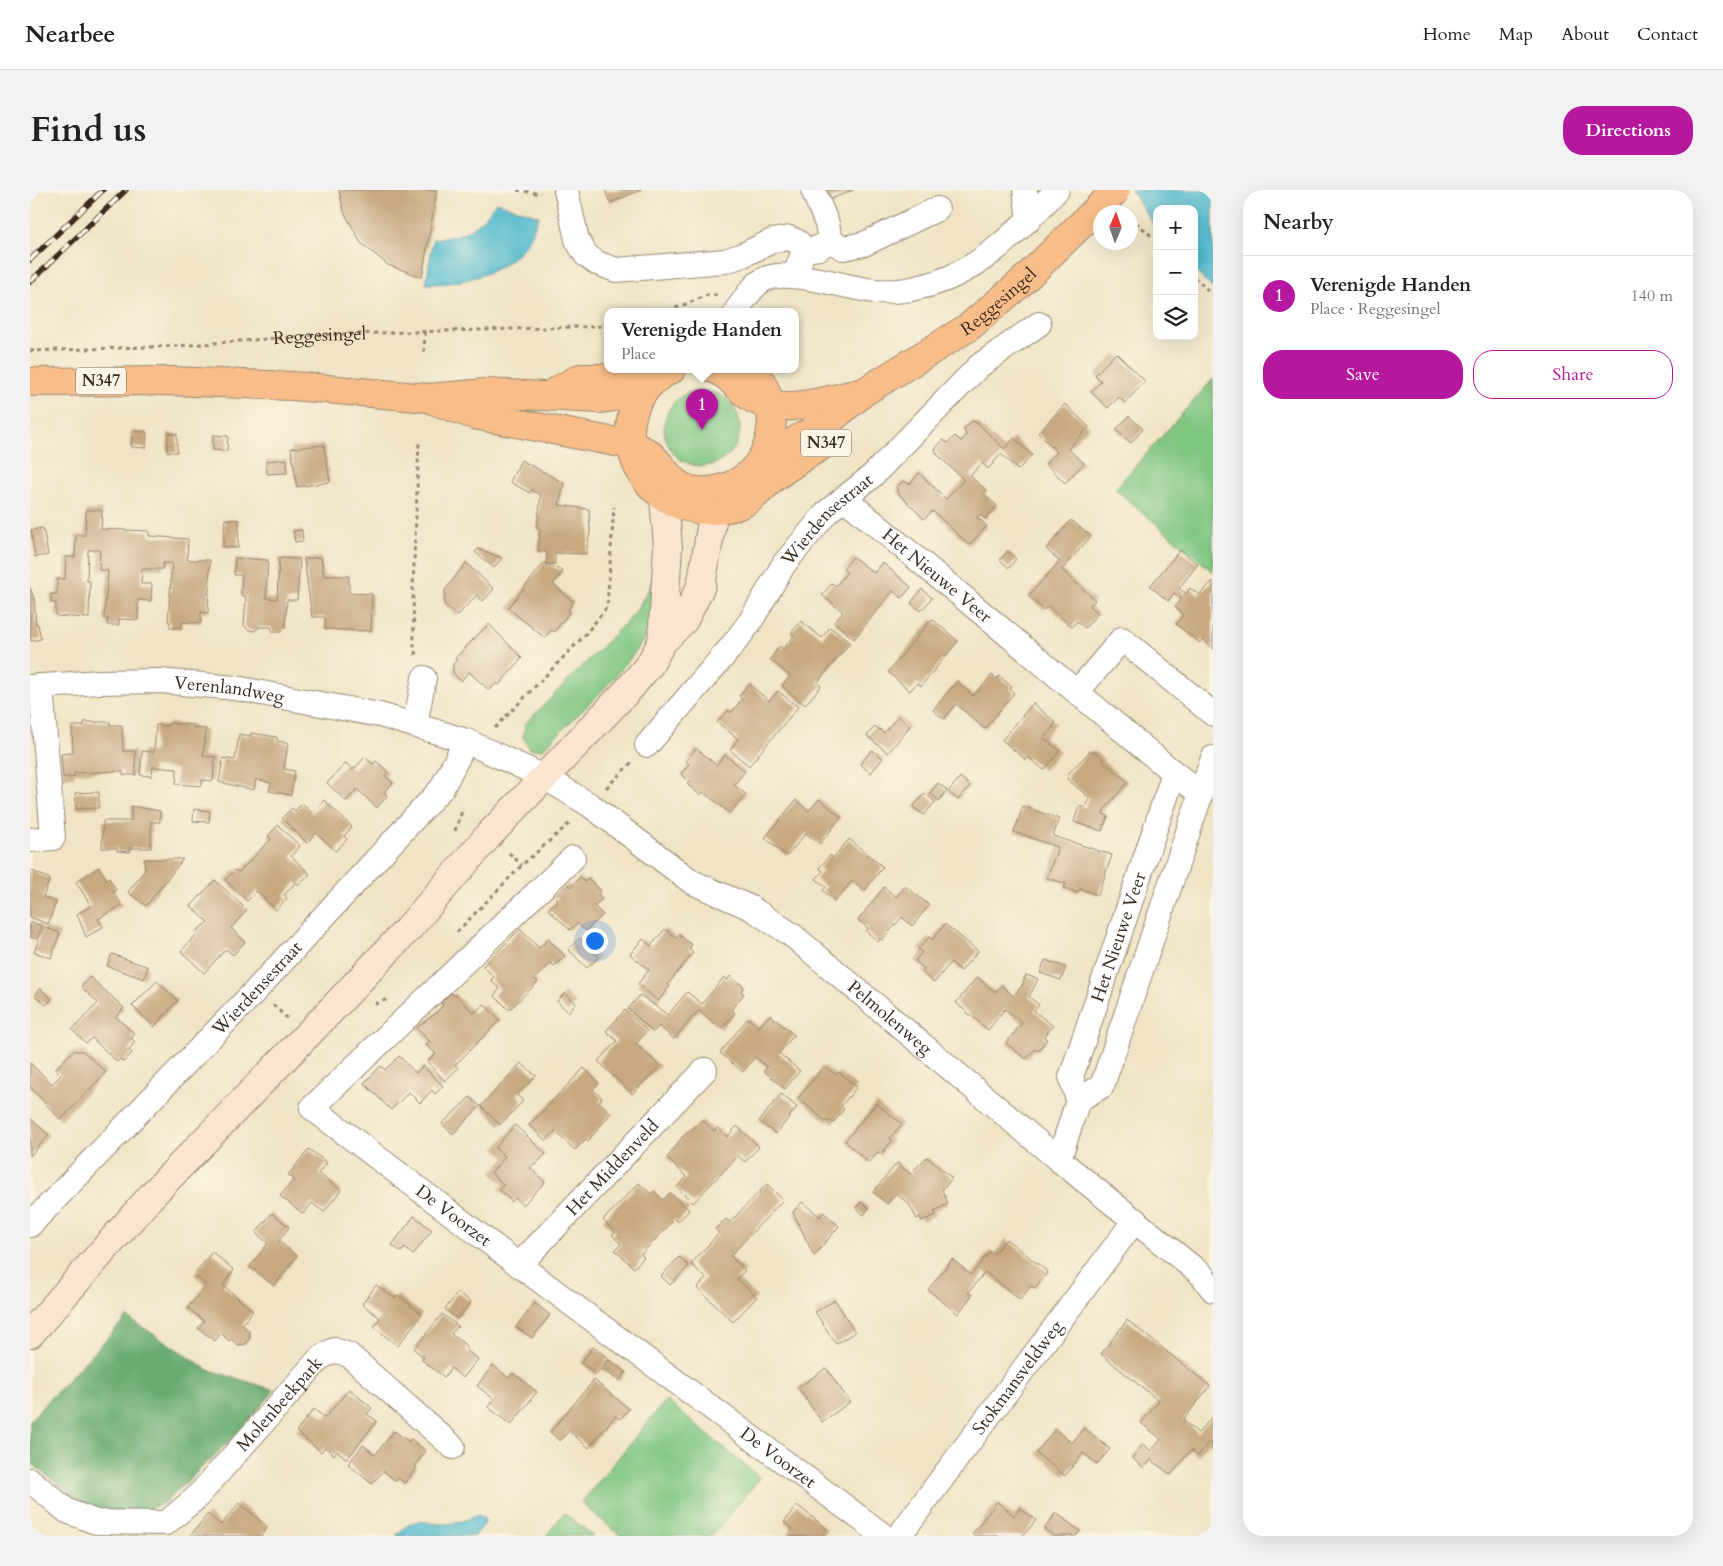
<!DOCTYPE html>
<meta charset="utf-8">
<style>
:root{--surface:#fff;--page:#f2f2f2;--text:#202124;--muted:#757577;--line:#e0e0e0;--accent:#b5179e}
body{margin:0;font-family:Cardo,serif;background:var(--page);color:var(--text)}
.controls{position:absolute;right:15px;top:15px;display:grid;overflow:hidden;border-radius:10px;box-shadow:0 5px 20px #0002}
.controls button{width:45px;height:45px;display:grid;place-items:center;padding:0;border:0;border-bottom:1px solid var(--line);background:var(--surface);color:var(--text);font:25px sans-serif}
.compass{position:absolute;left:1063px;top:15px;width:45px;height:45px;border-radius:50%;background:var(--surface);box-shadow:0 5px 20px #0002;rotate:2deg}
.you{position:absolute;left:564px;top:750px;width:18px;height:18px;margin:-12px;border:4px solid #fff;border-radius:50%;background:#1a73e8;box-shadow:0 0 0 8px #1a73e833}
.badge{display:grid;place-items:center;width:32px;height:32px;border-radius:50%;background:var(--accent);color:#fff;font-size:16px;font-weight:700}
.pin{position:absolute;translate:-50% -41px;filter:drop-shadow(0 1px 2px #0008)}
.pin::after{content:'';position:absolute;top:26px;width:18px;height:15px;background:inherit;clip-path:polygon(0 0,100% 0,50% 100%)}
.popup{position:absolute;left:574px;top:118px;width:195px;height:65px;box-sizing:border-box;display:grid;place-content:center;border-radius:10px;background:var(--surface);filter:drop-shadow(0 1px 4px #0005);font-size:16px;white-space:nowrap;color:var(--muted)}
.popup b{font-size:19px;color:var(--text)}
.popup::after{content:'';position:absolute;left:50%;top:100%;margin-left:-10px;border:10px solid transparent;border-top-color:var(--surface)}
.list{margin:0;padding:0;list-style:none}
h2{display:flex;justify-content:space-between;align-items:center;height:65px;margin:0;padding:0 20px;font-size:21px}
h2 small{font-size:16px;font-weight:400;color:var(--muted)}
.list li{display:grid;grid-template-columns:32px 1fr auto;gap:15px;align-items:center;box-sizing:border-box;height:80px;padding:0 20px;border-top:1px solid var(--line)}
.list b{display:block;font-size:19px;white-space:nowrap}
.list p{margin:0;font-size:16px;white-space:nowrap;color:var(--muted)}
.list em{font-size:16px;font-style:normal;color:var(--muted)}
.actions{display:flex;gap:10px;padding:15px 20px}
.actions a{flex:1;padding:11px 0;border:1px solid var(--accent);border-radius:20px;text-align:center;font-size:18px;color:var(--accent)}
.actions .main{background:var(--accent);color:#fff}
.icon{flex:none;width:28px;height:28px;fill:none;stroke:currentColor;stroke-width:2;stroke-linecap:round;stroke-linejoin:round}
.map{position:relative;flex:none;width:1183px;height:1346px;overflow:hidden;border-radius:20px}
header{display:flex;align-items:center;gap:30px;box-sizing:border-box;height:70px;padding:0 25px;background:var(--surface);border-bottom:1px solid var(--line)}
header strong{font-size:24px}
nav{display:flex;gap:28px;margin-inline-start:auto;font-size:18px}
.intro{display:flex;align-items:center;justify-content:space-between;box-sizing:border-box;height:120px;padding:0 30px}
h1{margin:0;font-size:35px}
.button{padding:12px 22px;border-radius:20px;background:var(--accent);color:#fff;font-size:18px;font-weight:700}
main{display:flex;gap:30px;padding:0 30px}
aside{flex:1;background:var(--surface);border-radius:20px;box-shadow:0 5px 20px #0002}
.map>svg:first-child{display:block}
</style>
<header>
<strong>Nearbee</strong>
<nav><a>Home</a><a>Map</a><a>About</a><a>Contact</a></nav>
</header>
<div class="intro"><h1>Find us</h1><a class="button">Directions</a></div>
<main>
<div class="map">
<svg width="1183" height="1346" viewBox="0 0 1183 1346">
<rect width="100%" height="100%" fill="#fcf5e5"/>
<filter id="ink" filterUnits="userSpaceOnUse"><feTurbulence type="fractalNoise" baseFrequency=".02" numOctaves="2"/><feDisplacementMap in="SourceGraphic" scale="10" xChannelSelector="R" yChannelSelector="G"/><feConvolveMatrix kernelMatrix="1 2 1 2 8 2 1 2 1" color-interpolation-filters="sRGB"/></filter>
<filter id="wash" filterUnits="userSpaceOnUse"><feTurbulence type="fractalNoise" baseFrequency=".0096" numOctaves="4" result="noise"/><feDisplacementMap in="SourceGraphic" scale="20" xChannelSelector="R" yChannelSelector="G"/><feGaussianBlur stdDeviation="1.12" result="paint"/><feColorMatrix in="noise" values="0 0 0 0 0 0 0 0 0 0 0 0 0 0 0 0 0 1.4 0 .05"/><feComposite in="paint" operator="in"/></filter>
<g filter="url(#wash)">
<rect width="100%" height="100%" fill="#f0e4c5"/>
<path fill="#7fc681" stroke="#5d7850" d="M1183 189V382L1085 299Z
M634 238a38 38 0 1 1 76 0a38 38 0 1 1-76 0Z
M631 367C629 386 630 406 625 424 616 465 543 528 513 559H500L493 547 495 534 604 424 619 399Z
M636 1210 730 1288 682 1346H591L551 1313Z
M534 1323 564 1346H516Z"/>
<path fill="#67ab6f" stroke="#516a46" d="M97 1127 179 1180 245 1200 204 1247 134 1313C71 1340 46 1308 0 1272V1230Z"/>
<path fill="#50b9cd" stroke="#467276" d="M1101 0H1183V99L1164 80V19H1127V40Z
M466 12 509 26C505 34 503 44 498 51 478 83 431 95 396 94L403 49C435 46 448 39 466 12Z
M448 1325 453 1327 456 1332 445 1346H366C387 1322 393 1335 417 1334 428 1333 438 1329 448 1325Z"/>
<g id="blocks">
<path fill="#c7a880" d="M309 0H407L392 87 358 75 331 53 314 22Z
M575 0H611L580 13Z
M797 0H823L801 9Z
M1086 163 1115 191 1095 213 1089 207 1078 218 1061 202 1071 191 1065 185Z
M1035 214 1059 237 1038 259 1054 273 1035 293 1016 274 1027 262 1008 243Z
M1099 226 1113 239 1101 253 1086 240Z
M942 231 948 233 974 259 984 248 1002 265 988 280 971 264 958 279 952 273 940 286 957 301 954 304 967 316 955 329 950 324 947 327 957 336 939 355 903 321 894 329 867 302V297L873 291 880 294 889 283 916 309 934 290 907 264 905 259 913 250 918 253 925 246 931 251 936 245 934 239Z
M102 241 117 242 116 258 101 257Z
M138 243 147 244V262H137Z
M183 245 198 246 197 261 183 260Z
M294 255 300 292 267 297 261 258Z
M257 269V283L237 284 236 271Z
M491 270 534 293 529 315 559 319 560 342 556 364 525 363V374H516L517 362 508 361 510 339H507L511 305 501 300 500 303 480 292Z
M56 320H72L71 339 119 341V346L158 349 157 370H180L178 423 171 422V433L152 432V438H140V432H138L142 373H133V379H112L111 394H122L121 411 108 410V430L89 429V435H77L78 429H74L78 381 69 380 70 360H58L57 391H60L59 428 26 426V413H21V404H27V389H35L36 367H45L46 345H55Z
M195 329 209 330 208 358 193 357Z
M1041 330 1061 346 1032 380 1065 410 1060 416 1068 423 1055 438 1047 431 1042 437 1018 416 1014 420 998 406 1030 371 1016 359Z
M13 338 18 365 5 367 1 340Z
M272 340 273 351 265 352 263 341Z
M448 359 472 368 464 378 445 362Z
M1150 360 1168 374 1149 398 1156 404 1160 398 1169 405 1183 391V460L1173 449 1170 453 1146 434 1153 425 1145 417 1151 409 1144 403 1138 411 1120 396Z
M978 361 986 369 979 378 970 370Z
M291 367 294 386H319V403L342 404 341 441 295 439V427H282L274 369Z
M823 367 844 383 853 373 881 397 872 408 863 401 824 449 804 432 813 422 792 405 802 393 806 396 817 382 813 379Z
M205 368 238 370 236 408 247 409 249 368 270 369 267 410H257L255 438 251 442H243L241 437H229L225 441 219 440 214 436 216 406H211L212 385H204Z
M436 373 464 399 453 411 447 405 427 426 414 414 415 400Z
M514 373 533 381 523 394 544 412 538 420 540 422 524 442 521 440 515 448 478 418Z
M0 398 4 408 6 434H8L11 449 0 451Z
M892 399 902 408 891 421 881 413Z
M902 429 928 451 891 496 887 493 880 501 858 482Z
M771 431 792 448 800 437 820 453 787 493 791 496 775 515 752 496 760 486 740 469 750 456 753 459 764 446 761 443Z
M459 434 492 468 469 495 467 493 459 500 439 482 431 491 423 483V474L427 470 425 468Z
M962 485 967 489 969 486 982 497 980 499 984 503 955 539 926 514 914 529 903 520 927 491 943 506Z
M719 494 739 511 748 501 768 517 719 576 700 560 708 549 687 532 698 520 701 523 712 509 709 506Z
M1003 513 1026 533 1014 548 1030 561 1014 580 998 567 996 570 972 550Z
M868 526 880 536 858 563 837 546 845 536 854 543Z
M54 532H80V535H92L93 561H105L106 585H93V581L44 583V587H33L31 564 43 563 42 536H54Z
M138 533 164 535V538L176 539 173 566 185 567 183 591 172 590V596L146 594 147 579 123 577 122 586 110 585 112 561 124 562 126 535 138 536Z
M221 543 247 547V551L258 553 254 579 265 581 261 605 239 601 241 593 226 589 224 600 189 592 193 568 205 570 209 544 221 546Z
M666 558 686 575 695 565 715 581 704 595 716 604 700 623 673 602 670 605 657 594 659 591 651 584 659 574 656 571Z
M842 560 853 568 841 583 830 574Z
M1060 561 1062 563 1064 561 1074 569 1073 571 1098 592 1074 620 1073 624 1078 626 1072 641 1044 632 1049 616 1054 618 1060 608 1037 589 1039 586 1037 585Z
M335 567 343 574 346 571 358 582 355 586 363 593 354 602 357 606 347 618 327 599 316 611 297 593 316 573 323 580Z
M930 587 940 596 928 610 918 602Z
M908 593 917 600 909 611 900 603Z
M69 602V618L46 619 45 603Z
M895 603 905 612 894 625 883 617Z
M789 609 811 627 790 654 776 643 757 666 735 648 766 610 779 621Z
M294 610 322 637 314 646 317 649 306 661 286 643 277 653 252 628 262 618 265 621 272 614 282 623Z
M101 616 130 621V632H121V658H100V662L87 661V658H72L73 631H101Z
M993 616 1029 629 1023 646 1082 665 1068 705 1050 699 1048 703 1034 698 1036 694 1034 693 1017 688 1028 657 984 642Z
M164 619 180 621 179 632 163 631Z
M248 635 270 656 261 666 280 684 269 695 266 692 254 705 257 708 246 720 227 701 217 711 195 690 205 680 209 682 241 649 238 646Z
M819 649 853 677 834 701 822 691 805 711 793 701 796 697 786 689 793 681 789 678 800 665 803 668Z
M114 669H153L116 716 98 702 115 680Z
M69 677 77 690 79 688 86 700 83 702 92 715 68 729 73 737 56 747 47 724 61 716 46 692Z
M0 680 20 689 13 707 26 712 18 734 0 727Z
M550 687 555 692 558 688 571 701 568 704 572 709 564 716 573 725 556 741 547 733 540 740 518 719 528 709 525 706 538 694 541 697Z
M185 690 217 720 201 738 215 752 203 765 196 759 174 783 151 761 167 744 165 742 178 732 161 716Z
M875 696 899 715 882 736 872 727 852 750 850 748 848 752 836 741 838 738 828 730 854 697 866 707Z
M0 732 12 736 7 749 0 747Z
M915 734 948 761 931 781 921 772 904 793 892 782 895 779 885 771 892 762 888 759 899 747 902 750Z
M14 737 30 743 21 768 4 762Z
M490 739 509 758 518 749 535 766 524 776 521 773 504 789 508 792 479 820 464 805 470 799 461 790 464 787 453 776Z
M635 739 646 748 649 745 662 755 659 759 663 763 638 794 640 796 628 811 608 794 619 780 600 764 613 749 621 756Z
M550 748 569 767 557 778 538 759Z
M82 764 118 777 114 789 77 776Z
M1015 770 1036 777 1031 790 1010 783Z
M996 785 1008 789 999 807 1009 815 1004 821 1023 836 1014 847 1017 849 1008 861 1005 859 996 869 976 853 992 833 975 819 958 840 926 813 947 787 965 802 971 795 983 806 992 796Z
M700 786 714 797 711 801 714 804 701 820 705 823 691 839 669 820 644 849 629 836 623 842 598 819 610 805 638 825 657 802 672 814 694 787 698 790Z
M60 787 94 818 86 827 105 844 101 848 105 852 99 860 102 863 93 872 90 869 87 872 62 848 56 853 42 840 68 813 51 797Z
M127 791 148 811 124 837 102 816Z
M10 798 22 809 16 815 5 806Z
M421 803 423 805 425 804 444 823 454 814 470 830 425 875 428 878 415 891 397 872 406 864 396 855 400 852 386 838 406 823 413 815 411 813Z
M535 803 546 813 538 822 527 811Z
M595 820 617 841 606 854 630 876 602 904 568 871 587 851 576 841Z
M740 825 764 845 749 863 770 881 755 899 734 881 737 877 725 867 713 882 690 863 718 828 729 837Z
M43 861H53L76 882 31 930 0 897V873L22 894 31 885 25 879Z
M369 866 386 883 393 876 413 896 405 904 402 900 390 913 379 902 361 920 334 893 351 876 355 880Z
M491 873 506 886 487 905 493 911 470 935 451 916Z
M794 876 806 885 809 882 827 897 811 916 814 919 803 933 800 930 797 932 768 908Z
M554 878 569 893 563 899 572 908 569 912 581 923 558 951 556 949 545 960 525 941 516 951 499 935Z
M751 904 767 917 746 944 729 931Z
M440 907 450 916 423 944 412 934Z
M846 913 872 934 860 948 863 950 851 964 848 962 839 973 815 951Z
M0 928 19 945 0 966Z
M673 930 684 941 688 938 697 947 707 936 729 957 715 972 708 966 663 1013 647 997 657 987 637 968 653 946Z
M485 935 516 964 505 975 504 974 500 978 515 992 493 1015 485 1008 482 1012 469 999 474 995 461 983 475 967 465 958Z
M279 959 297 973 288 983 311 1000 294 1022 282 1013 273 1024 250 1006 264 989 258 985Z
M897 967 922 988 912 1000 918 1014 904 1021 906 1025 892 1031 890 1027 887 1029 879 1014 866 1003 857 1014 843 1002 867 973 880 984Z
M609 993 621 1004 624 1001 633 1010 640 1003 659 1020 648 1032 645 1029 611 1064 614 1067 604 1078 585 1060 591 1054 582 1045 585 1042 573 1030Z
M737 994 753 1010 700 1066 715 1080 707 1089 727 1107 703 1132 667 1098 676 1088 661 1074 689 1043 685 1039 696 1029 700 1032Z
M772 1012 790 1027 793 1022 809 1036 784 1066 763 1022Z
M831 1012 839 1018 834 1025 826 1018Z
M242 1023 259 1037 249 1051 267 1066 244 1096 220 1077 238 1053 226 1043Z
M384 1026 402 1040 383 1065 375 1058 371 1062 362 1055Z
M976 1049 1018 1082 1005 1098 1001 1096 990 1110 955 1082 938 1103 942 1105 928 1124 898 1100 922 1069 941 1085 960 1061 964 1064Z
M182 1062 204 1080 193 1095 223 1121 212 1135 219 1141 220 1148 216 1154 208 1155 201 1149 199 1151 191 1143 185 1151 168 1138 174 1131 158 1118 176 1094 164 1085Z
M649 1067 659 1076 640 1095 631 1086Z
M346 1095 365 1108 368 1105 392 1124 368 1156 344 1137 350 1128 332 1114Z
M428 1102 441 1112 427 1129 415 1119Z
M805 1110 825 1142 806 1154 785 1122Z
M505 1113 520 1125 502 1148 486 1137Z
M412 1124 428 1136 421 1144 438 1157 436 1160 448 1169 433 1188 421 1178 414 1187 392 1170 394 1167 384 1159Z
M1097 1130 1180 1196 1153 1230 1168 1243 1183 1226V1256L1179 1252 1168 1266 1161 1260 1141 1285 1121 1270 1114 1278 1102 1268 1113 1254 1121 1261 1131 1249 1111 1233 1129 1211 1071 1164Z
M563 1157 578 1168 566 1185 551 1173Z
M579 1170 596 1182 589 1191 572 1179Z
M463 1175 479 1188 483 1183 507 1202 481 1235 458 1217 464 1209 447 1196Z
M796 1178 820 1212 792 1232 768 1198Z
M564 1190 599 1219 590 1229 585 1226 559 1258 539 1241 530 1251 520 1242Z
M319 1199 342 1218 337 1224 347 1231 317 1269 307 1261 304 1265 295 1257 291 1262 266 1241 284 1219 295 1228Z
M1054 1238 1080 1259 1067 1274 1053 1263 1035 1286 1006 1263 1025 1239 1042 1253Z
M364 1241 379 1252 381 1249 396 1261 385 1275 387 1277 375 1293 368 1288 366 1291 353 1281 342 1294 318 1274 333 1255 345 1265Z
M967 1312 984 1326 990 1318 1006 1330 993 1346H945L942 1344Z
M209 1313 238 1337 231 1346H160L178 1324 191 1335Z
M767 1315 797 1339 792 1346H758L763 1339 754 1332Z
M1026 1323 1050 1341 1046 1346H1024L1014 1339Z"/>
</g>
</g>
<g filter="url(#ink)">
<use href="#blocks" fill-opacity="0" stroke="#968772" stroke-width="1"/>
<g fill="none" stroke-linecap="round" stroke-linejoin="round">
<g stroke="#968772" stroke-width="26">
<g id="street">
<path d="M536 0 547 50 556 65 567 73 586 80 695 71 713 65 742 51 759 48 768 52 774 60 765 85"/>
<path d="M783 0 797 34 800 50"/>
<path d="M995 0 999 30"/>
<path d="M774 60 789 58 800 50 813 58 834 54 907 19"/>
<path d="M706 121C714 111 722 96 733 90 755 77 817 98 844 101 859 102 875 101 890 97 946 86 989 40 1027 0"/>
<path id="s2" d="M814 308 1144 583 1170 603"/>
<path id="s3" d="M0 497 70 492 130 491 205 498 350 525 417 545 436 551 514 587 560 615 662 692 721 718 762 745 1029 970 1172 1085 1183 1100"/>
<path d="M1047 502 1092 449 1183 524"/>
<path d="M385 535 394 488"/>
<path id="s4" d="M617 555 702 456 720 432 754 374 797 322 842 286 949 176 1009 134"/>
<path d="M0 650 23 648 11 496"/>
<path id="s5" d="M543 668 282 918 489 1075 854 1346"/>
<path id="s6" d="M1048 910 1041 887 1144 583"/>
<path d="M1029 970 1048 910 1072 896 1183 568"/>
<path id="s7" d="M0 1035 228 798 412 598 436 551"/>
<path id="s8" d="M489 1075 675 880"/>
<path id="s9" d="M0 1290 37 1321 66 1332 136 1333 166 1308 290 1168 304 1160 319 1165 423 1257"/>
<path id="s10" d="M869 1346 1105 1030"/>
</g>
</g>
<g stroke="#968772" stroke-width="30">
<path id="secondary" d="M632 452 638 357 634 308
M0 1144 123 1004 307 814 378 739 460 644 599 499 620 474 632 452 654 430 671 396 684 320"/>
</g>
<g stroke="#968772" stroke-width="30">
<g id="primary">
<path d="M642 179C560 219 607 343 706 316 723 311 732 297 745 287 760 275 776 265 793 255"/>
<path d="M684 179C700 185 707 198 720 207 750 227 798 209 830 203"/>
<path d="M0 192 141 191 262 196 399 208 455 203 570 209 613 203"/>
<path d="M518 206 550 188H579L607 179"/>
<path d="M405 211 444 225 601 255C607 258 616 260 621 265 635 278 640 294 660 300 674 303 689 300 702 295 746 275 755 213 721 179"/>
<path id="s11" d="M733 269 798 232 834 202 939 137 993 91 1069 17"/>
</g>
</g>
<g stroke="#968772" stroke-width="3" stroke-dasharray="4 4" stroke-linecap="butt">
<path d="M487 0 511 4"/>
<path d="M1100 27 1127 51"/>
<path d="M1164 87 1183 105"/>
<path d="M638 121 678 105H687"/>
<path id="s1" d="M0 161 147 156 285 145 578 136"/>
<path d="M394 162 395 142"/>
<path d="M386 465 384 459 383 398 389 251"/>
<path d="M465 538 554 446 577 417 584 317"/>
<path d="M576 598 602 572"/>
<path d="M425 641 433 618"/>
<path d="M479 663 492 675"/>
<path d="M427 742 492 675 541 632"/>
<path d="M345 814 358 809"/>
<path d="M243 815 257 828"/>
</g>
<use href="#street" stroke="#fff" stroke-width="24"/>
<use href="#secondary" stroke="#fce5d0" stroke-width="28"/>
<use href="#primary" stroke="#f8bd89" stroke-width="28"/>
<g stroke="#3b2a1e" stroke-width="5.5">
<path id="rail" d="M0 70 73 0
M0 92 96 0"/>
</g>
<use href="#rail" stroke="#fcf5e5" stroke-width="4" stroke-dasharray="11" stroke-linecap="butt"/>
<g stroke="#968772" stroke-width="30" stroke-linecap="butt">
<path id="primary-bridge" d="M1069 17 1086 0"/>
</g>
<use href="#primary-bridge" stroke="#f8bd89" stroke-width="28"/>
</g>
</g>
<g text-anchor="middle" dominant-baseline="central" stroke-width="5" stroke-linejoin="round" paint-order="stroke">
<g fill="#fcf5e5" stroke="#75675a" stroke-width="1">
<rect x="46" y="177.5" width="50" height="27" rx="4"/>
<rect x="771" y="239.5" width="50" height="27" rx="4"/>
</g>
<g font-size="16" font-weight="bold" fill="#3b2a1e">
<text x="71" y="191">N347</text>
<text x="796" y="253">N347</text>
</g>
<g font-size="18" fill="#3b2a1e" stroke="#fcf5e5">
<text stroke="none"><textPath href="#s11" startOffset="284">Reggesingel</textPath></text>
<text stroke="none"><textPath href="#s1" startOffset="290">Reggesingel</textPath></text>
<text stroke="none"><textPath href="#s4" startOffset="290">Wierdensestraat</textPath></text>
<text stroke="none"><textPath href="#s2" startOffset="121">Het Nieuwe Veer</textPath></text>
<text stroke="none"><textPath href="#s3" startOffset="200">Verenlandweg</textPath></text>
<text stroke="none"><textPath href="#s6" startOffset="172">Het Nieuwe Veer</textPath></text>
<text stroke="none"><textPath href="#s7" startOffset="328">Wierdensestraat</textPath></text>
<text stroke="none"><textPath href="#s3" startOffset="952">Pelmolenweg</textPath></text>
<text stroke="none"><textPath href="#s8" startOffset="135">Het Middenveld</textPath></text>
<text stroke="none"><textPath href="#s5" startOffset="539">De Voorzet</textPath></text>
<text stroke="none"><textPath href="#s10" startOffset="198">Stokmansveldweg</textPath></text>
<text stroke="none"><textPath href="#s9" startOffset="314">Molenbeekpark</textPath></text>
<text stroke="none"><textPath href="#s5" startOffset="944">De Voorzet</textPath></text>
</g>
</g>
</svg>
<div class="controls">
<button>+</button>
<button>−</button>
<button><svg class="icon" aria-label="layers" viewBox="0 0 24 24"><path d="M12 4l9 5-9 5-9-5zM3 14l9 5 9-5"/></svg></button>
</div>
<svg class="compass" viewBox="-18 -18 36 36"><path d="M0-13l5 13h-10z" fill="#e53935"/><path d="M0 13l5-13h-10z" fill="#757577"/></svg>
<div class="you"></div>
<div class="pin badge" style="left:672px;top:240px">1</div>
<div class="popup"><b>Verenigde Handen</b>Place</div>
</div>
<aside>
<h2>Nearby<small></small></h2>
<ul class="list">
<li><span class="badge">1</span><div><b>Verenigde Handen</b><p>Place · Reggesingel</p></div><em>140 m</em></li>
</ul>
<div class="actions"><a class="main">Save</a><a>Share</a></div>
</aside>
</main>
